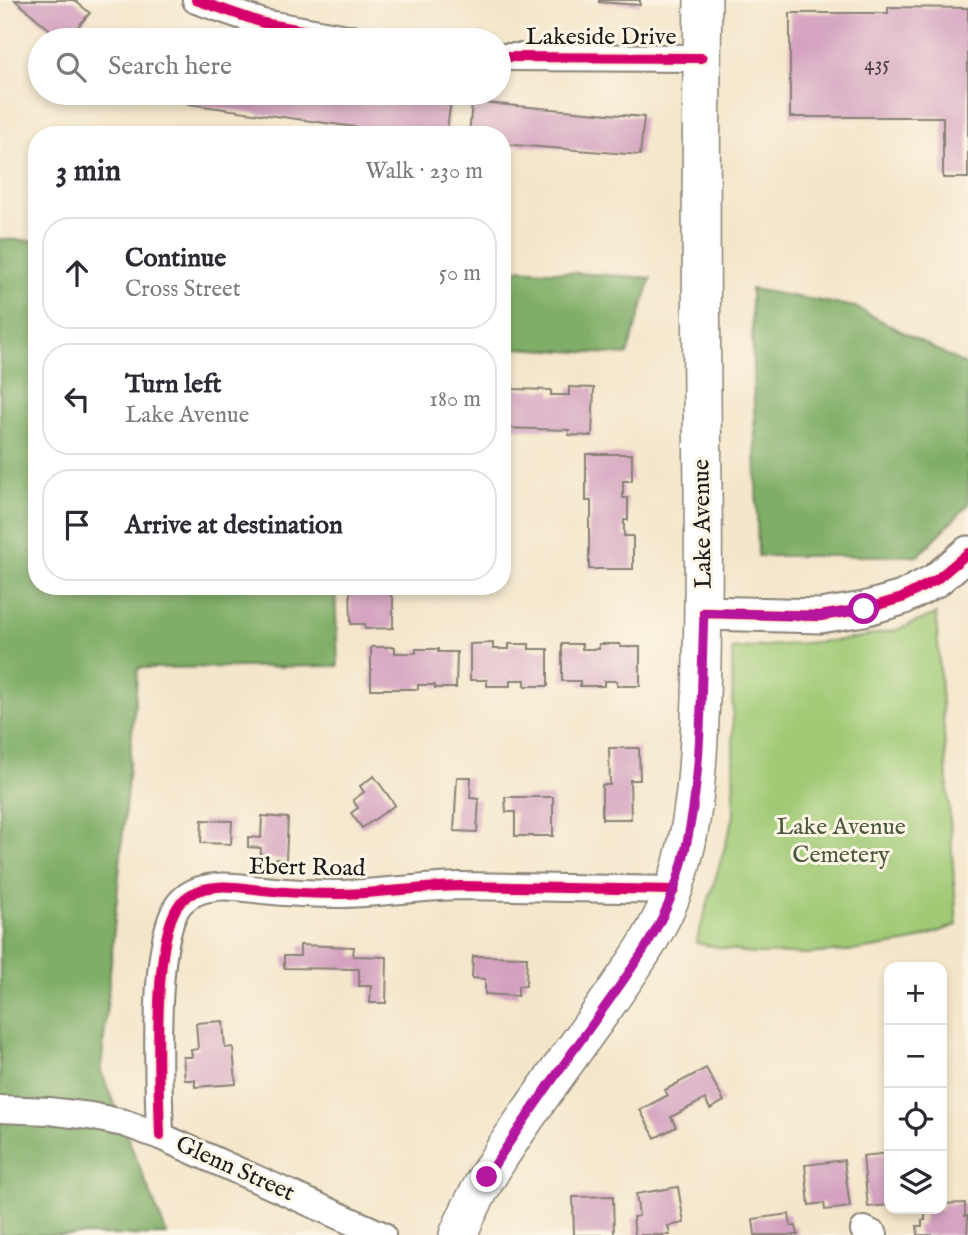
<!DOCTYPE html>
<meta charset="utf-8">
<style>
:root{--surface:#fff;--page:#f7f7f7;--text:#2b2b33;--muted:#7c7c81;--line:#e1e1e2}
body{margin:0;font-family:"IM FELL English",serif;background:var(--page);color:var(--text)}
.controls{position:absolute;right:21px;bottom:21px;display:grid;overflow:hidden;border-radius:14px;box-shadow:0 4px 10px #0003}
.controls button{width:63px;height:63px;display:grid;place-items:center;padding:0;border:0;border-bottom:2px solid var(--line);background:var(--surface);color:var(--text);font:35px sans-serif}
.stop{position:absolute;width:21px;height:21px;margin:-16px;border:5px solid #b5179e;border-radius:50%;background:#fff}
.stop.end{background:#b5179e;border-color:#fff;box-shadow:0 2px 7px #0008}
.list{margin:0;padding:0;list-style:none}
h2{display:flex;justify-content:space-between;align-items:center;height:91px;margin:0;padding:0 28px;font-size:30px}
h2 small{font-size:23px;font-weight:400;color:var(--muted)}
.list li{display:grid;grid-template-columns:46px 1fr auto;gap:21px;align-items:center;box-sizing:border-box;height:112px;margin:0 14px 14px;padding:0 14px;border:2px solid var(--line);border-radius:28px}
.list b{display:block;font-size:26px;white-space:nowrap}
.list p{margin:0;font-size:23px;white-space:nowrap;color:var(--muted)}
.list em{font-size:23px;font-style:normal;color:var(--muted)}
.icon{flex:none;width:38px;height:38px;fill:none;stroke:currentColor;stroke-width:2;stroke-linecap:round;stroke-linejoin:round}
.map{position:relative;flex:none;width:968px;height:1235px;overflow:hidden}
.search{position:absolute;background:var(--surface);box-shadow:0 4px 10px #0003;left:28px;top:28px;width:483px;height:77px;display:flex;align-items:center;gap:18px;box-sizing:border-box;padding:0 24px;border-radius:38px;color:var(--muted);font-size:26px}
.panel{position:absolute;background:var(--surface);box-shadow:0 4px 10px #0003;left:28px;top:126px;width:483px;height:469px;border-radius:28px}
.map>svg:first-child{display:block}
</style>
<div class="map">
<svg width="968" height="1235" viewBox="0 0 968 1235">
<rect width="100%" height="100%" fill="#fcf5e5"/>
<filter id="ink" filterUnits="userSpaceOnUse"><feTurbulence type="fractalNoise" baseFrequency=".0143" numOctaves="2"/><feDisplacementMap in="SourceGraphic" scale="14" xChannelSelector="R" yChannelSelector="G"/><feConvolveMatrix kernelMatrix="1 2 1 2 8 2 1 2 1" color-interpolation-filters="sRGB"/></filter>
<filter id="wash" filterUnits="userSpaceOnUse"><feTurbulence type="fractalNoise" baseFrequency=".00686" numOctaves="4" result="noise"/><feDisplacementMap in="SourceGraphic" scale="28" xChannelSelector="R" yChannelSelector="G"/><feGaussianBlur stdDeviation="1.57" result="paint"/><feColorMatrix in="noise" values="0 0 0 0 0 0 0 0 0 0 0 0 0 0 0 0 0 1.4 0 .05"/><feComposite in="paint" operator="in"/></filter>
<g filter="url(#wash)">
<rect width="100%" height="100%" fill="#f4e6cb"/>
<path fill="#a0ca76" stroke="#5e7349" stroke-width="2" d="M936 614 957 925 910 942 859 950 806 954H754L696 943 734 816 732 649 852 639 896 630Z"/>
<path fill="#80ae67" stroke="#4e6542" stroke-width="2" d="M0 239 37 241V586H335L338 666 138 668 101 1071 167 1235H0Z
M502 268 651 278 627 355 502 347Z
M751 289 855 307 968 366V505L918 556H758Z"/>
<g id="blocks">
<path fill="#d4a2c0" d="M15 0H74L90 13 66 40H62Z
M599 0H640V5L599 2Z
M888 7 968 8V178H943V117H790V13H888Z
M190 93H388L451 101 446 135H413L188 104Z
M472 102 644 117 640 155 502 144V135H469Z
M502 384 513 385V389L551 390V395H569V387L594 388 592 436 569 435V430L502 428Z
M586 454H632V481H623V498H628V520H624V536H633V569H589V520L591 517V501H586Z
M350 586H390L391 596 393 598V628L365 629V624H351Z
M493 643V649H509V644H529V649H548V686H525V680H510V686H487V680H470V644Z
M562 644H582V649H599V644H620V647H640V686H617V681H604V686H580V681H562Z
M371 647H395V653H416V649H438V652H457L456 688H435V685H418V689H371Z
M609 748H639L640 780H630L631 819H602V785H610Z
M374 776 395 805 362 828 351 813 358 808 353 800 364 792 360 786Z
M457 777H471L470 798 479 799 477 832 454 831Z
M505 797H553V836H515V812H506Z
M262 816 288 818 286 859H260L261 848 248 847V837L261 838Z
M202 820 232 821 231 844 201 843Z
M300 945 354 947 353 956 387 957 386 1003H370L371 986H359V969L284 968V956H300Z
M473 956 527 957 526 986H518V996L485 994V979L472 978Z
M223 1021 225 1048 233 1047 236 1084 195 1087V1080H185L183 1057H192L191 1050 198 1049 196 1023Z
M706 1068 724 1101 710 1109 705 1099 671 1117 676 1127 655 1138 640 1110 668 1095 665 1090Z
M889 1153V1205L868 1207 863 1156Z
M844 1160 850 1207 825 1210 824 1203 809 1205 805 1165Z
M678 1187 684 1223 668 1226 670 1235H635L633 1217 639 1216 636 1194Z
M613 1196 614 1235H574L573 1197Z
M965 1203V1216H968L967 1235H918L917 1226H922V1220H925V1209H942V1204Z
M789 1214 791 1226H796L798 1235H755L753 1219Z"/>
</g>
</g>
<g filter="url(#ink)">
<use href="#blocks" fill-opacity="0" stroke="#888174" stroke-width="2"/>
<g fill="none" stroke-linecap="round" stroke-linejoin="round">
<g stroke="#888174" stroke-width="30">
<path id="minor" d="M196 0 263 23 358 40
M499 57 702 58
M0 1109 49 1111 90 1116 124 1123 160 1136 382 1235
M160 1136C159 1089 150 932 182 901 191 892 204 888 216 887 231 885 248 889 263 890 290 893 317 894 343 894 382 893 421 887 460 886L674 890
M864 1230 874 1235"/>
</g>
<g stroke="#888174" stroke-width="37">
<path id="tertiary" d="M704 613 820 616 864 609 902 598 936 580 968 553"/>
</g>
<g stroke="#888174" stroke-width="40">
<path id="secondary" d="M458 1235C478 1186 508 1143 538 1100 561 1068 583 1037 606 1005 632 968 660 930 675 886 696 825 698 763 701 699 703 630 704 560 703 490 701 327 700 163 703 0"/>
</g>
<use href="#minor" stroke="#fff" stroke-width="26"/>
<use href="#tertiary" stroke="#fff" stroke-width="33"/>
<use href="#secondary" stroke="#fff" stroke-width="37"/>
<g stroke="#fcf5e5" stroke-width="15">
<path id="cycleway" d="M196 0 263 23 358 40
M499 57 702 58
M704 613 820 616 864 609 902 598 936 580 968 553
M160 1136C159 1089 150 932 182 901 191 892 204 888 216 887 231 885 248 889 263 890 290 893 317 894 343 894 382 893 421 887 460 886L674 890"/>
</g>
<use href="#cycleway" stroke="#d6006c" stroke-width="10"/>
</g>
</g>
<g fill="none" stroke-linecap="round" stroke-linejoin="round" filter="url(#ink)">
<path stroke="#b5179e" stroke-width="9" d="M487 1177C522 1121 561 1068 599 1015 627 975 659 934 675 887 704 799 700 705 704 613L821 616 864 609"/>
</g>
<g text-anchor="middle" dominant-baseline="central" stroke-width="6" stroke-linejoin="round" paint-order="stroke">
<g font-size="21" fill="#4a3e45">
<text x="877" y="64">435</text>
</g>
<g font-size="24" fill="#1c1c1c" stroke="#fcf5e5">
<text x="601" y="37">Lakeside Drive</text>
<text transform="translate(703 524) rotate(-91)">Lake Avenue</text>
<text transform="translate(307 868) rotate(1)">Ebert Road</text>
<text transform="translate(235 1169) rotate(24)">Glenn Street</text>
</g>
<g font-size="24" fill="#4a593c" stroke="#fcf5e5">
<text x="841" y="827">Lake Avenue<tspan x="841" dy="28">Cemetery</tspan></text>
</g>
</g>
</svg>
<div class="controls">
<button>+</button>
<button>−</button>
<button><svg class="icon" aria-label="locate" viewBox="0 0 24 24"><circle cx="12" cy="12" r="6"/><path d="M12 2v4M12 18v4M2 12h4M18 12h4"/></svg></button>
<button><svg class="icon" aria-label="layers" viewBox="0 0 24 24"><path d="M12 4l9 5-9 5-9-5zM3 14l9 5 9-5"/></svg></button>
</div>
<div class="stop" style="left:864px;top:609px"></div>
<div class="stop end" style="left:487px;top:1177px"></div>
<div class="search"><svg class="icon" aria-label="search" viewBox="0 0 24 24"><circle cx="10" cy="10" r="6"/><path d="M15 15l6 6"/></svg>Search here</div>
<section class="panel">
<h2>3 min<small>Walk · 230 m</small></h2>
<ul class="list">
<li><svg class="icon" aria-label="ahead" viewBox="0 0 24 24"><path d="M12 20V5M6 11l6-6 6 6"/></svg><div><b>Continue</b><p>Cross Street</p></div><em>50 m</em></li>
<li><svg class="icon" aria-label="left" viewBox="0 0 24 24"><path d="M17 20v-9H6M10 6l-5 5 5 5"/></svg><div><b>Turn left</b><p>Lake Avenue</p></div><em>180 m</em></li>
<li><svg class="icon" aria-label="arrive" viewBox="0 0 24 24"><path d="M6 21V4h12l-3 4 3 4H6"/></svg><div><b>Arrive at destination</b></div></li>
</ul>
</section>
</div>
